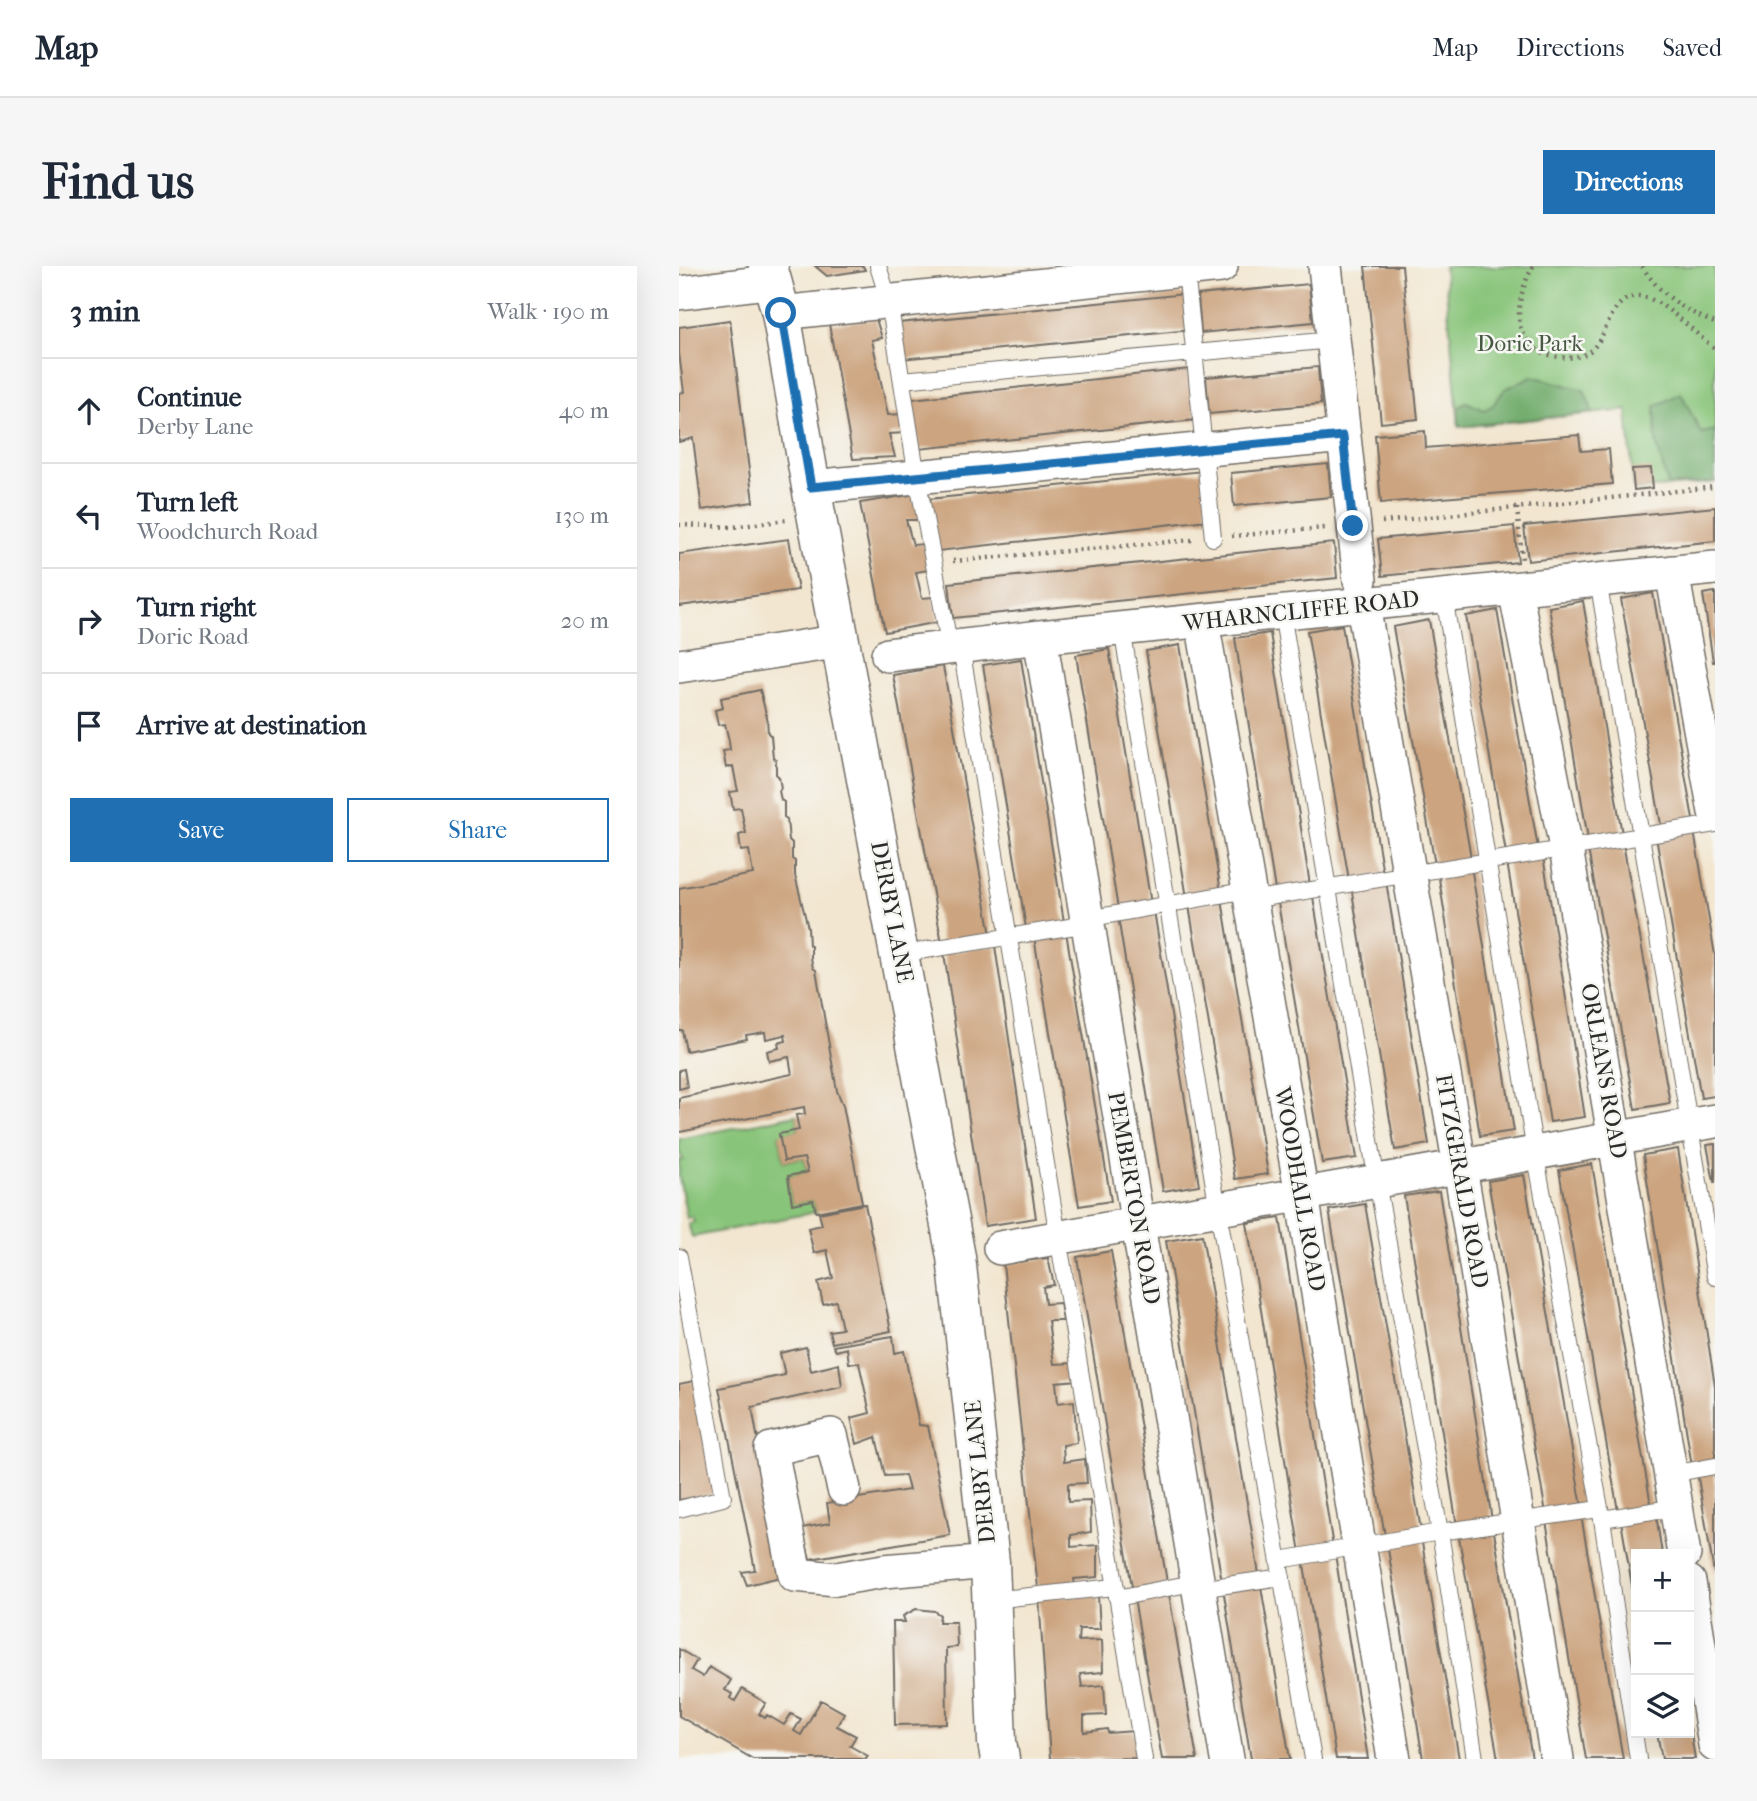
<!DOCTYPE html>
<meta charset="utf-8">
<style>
:root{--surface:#fff;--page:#f6f6f7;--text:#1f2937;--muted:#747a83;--line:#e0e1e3;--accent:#1f6fb2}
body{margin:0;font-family:"IM FELL French Canon",serif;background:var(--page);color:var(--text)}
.controls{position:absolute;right:21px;bottom:21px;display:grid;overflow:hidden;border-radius:0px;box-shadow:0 7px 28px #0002}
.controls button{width:63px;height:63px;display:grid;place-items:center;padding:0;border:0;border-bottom:2px solid var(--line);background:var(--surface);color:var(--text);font:35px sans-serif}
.stop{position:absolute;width:21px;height:21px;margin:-16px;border:5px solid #1f6fb2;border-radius:50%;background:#fff}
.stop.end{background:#1f6fb2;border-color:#fff;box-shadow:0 2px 7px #0008}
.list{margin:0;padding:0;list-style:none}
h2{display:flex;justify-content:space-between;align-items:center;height:91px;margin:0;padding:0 28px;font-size:30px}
h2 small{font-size:23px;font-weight:400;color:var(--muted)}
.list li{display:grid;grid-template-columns:46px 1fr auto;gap:21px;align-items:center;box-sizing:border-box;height:105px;padding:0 28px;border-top:2px solid var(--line)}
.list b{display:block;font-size:26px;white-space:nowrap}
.list p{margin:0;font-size:23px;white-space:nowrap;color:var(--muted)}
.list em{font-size:23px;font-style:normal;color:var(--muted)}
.actions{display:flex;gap:14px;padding:21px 28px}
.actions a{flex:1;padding:16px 0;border:2px solid var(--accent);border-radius:0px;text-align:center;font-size:24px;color:var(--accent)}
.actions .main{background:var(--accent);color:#fff}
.icon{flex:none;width:38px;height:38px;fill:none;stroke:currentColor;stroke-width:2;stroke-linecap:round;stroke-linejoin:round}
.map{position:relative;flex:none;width:1036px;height:1493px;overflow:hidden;border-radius:0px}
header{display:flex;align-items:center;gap:42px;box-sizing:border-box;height:98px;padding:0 35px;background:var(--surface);border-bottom:2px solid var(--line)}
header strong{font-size:33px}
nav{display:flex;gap:38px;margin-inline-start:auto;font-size:24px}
.intro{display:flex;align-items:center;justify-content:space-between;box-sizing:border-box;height:168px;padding:0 42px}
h1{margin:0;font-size:49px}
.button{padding:18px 32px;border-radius:0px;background:var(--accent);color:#fff;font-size:24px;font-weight:700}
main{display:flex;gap:42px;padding:0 42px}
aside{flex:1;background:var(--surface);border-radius:0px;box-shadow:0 7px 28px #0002}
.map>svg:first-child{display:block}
</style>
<header>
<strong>Map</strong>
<nav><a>Map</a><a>Directions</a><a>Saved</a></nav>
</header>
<div class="intro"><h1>Find us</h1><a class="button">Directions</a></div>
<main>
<aside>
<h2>3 min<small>Walk · 190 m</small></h2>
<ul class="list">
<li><svg class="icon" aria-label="ahead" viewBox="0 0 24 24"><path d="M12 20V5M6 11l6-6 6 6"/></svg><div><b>Continue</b><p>Derby Lane</p></div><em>40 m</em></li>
<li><svg class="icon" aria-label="left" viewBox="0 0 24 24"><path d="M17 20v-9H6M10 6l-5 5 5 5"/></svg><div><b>Turn left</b><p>Woodchurch Road</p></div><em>130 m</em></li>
<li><svg class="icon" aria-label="right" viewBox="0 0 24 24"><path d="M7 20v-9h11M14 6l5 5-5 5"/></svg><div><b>Turn right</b><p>Doric Road</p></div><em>20 m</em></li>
<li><svg class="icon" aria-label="arrive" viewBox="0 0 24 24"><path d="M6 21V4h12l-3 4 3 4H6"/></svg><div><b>Arrive at destination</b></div></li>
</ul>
<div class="actions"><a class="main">Save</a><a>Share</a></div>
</aside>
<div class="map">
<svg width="1036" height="1493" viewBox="0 0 1036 1493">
<rect width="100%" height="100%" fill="#f6f6f2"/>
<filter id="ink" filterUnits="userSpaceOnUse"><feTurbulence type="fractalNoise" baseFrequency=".0143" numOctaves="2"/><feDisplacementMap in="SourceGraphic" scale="14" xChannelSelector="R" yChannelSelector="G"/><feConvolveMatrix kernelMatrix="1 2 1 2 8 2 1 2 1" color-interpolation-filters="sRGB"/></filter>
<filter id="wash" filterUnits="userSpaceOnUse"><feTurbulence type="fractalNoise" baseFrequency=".00686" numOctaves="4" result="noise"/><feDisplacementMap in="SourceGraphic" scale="28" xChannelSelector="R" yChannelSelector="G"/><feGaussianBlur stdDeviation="1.57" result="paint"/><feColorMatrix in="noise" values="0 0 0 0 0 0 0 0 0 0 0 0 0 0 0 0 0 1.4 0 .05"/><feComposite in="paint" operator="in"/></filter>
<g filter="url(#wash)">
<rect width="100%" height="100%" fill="#f2e6d0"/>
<path fill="#88c479" stroke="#5a7852" stroke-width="2" d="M765 0H1036V216L955 224 948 144 780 161Z
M117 849 120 864 100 869 105 895 125 892 129 906 109 910 113 937 134 934 137 946 13 971 9 957 15 956 13 950 8 952 0 911V894H4L0 886V873Z"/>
<path fill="#6eaa69" stroke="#4c6a4a" stroke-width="2" d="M853 110 905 124 914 147 780 161 779 142 787 136 805 144 814 139 826 123Z
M1002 127 1022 167 1036 164V216L989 220 977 175 976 140Z"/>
<g id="blocks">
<path fill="#cca480" d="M136 0H184L186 4 148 10Z
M686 0H723L739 153 702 157Z
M630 18 634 56 522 67 519 29Z
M506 28 511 64 223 93 220 57Z
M197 53 203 72 193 74 209 149 223 148 226 167 210 168 216 191 174 193 150 58Z
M51 54 74 236 23 244 14 172 0 176V127L5 126 0 87V61Z
M639 101 642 138 530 148 527 111Z
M510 103 517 154 240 183 233 133Z
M746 165 747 182 900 169 902 185 930 183 933 218 702 237 696 169Z
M649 198 652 231 555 240 552 207Z
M972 202 974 222 955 224 953 203Z
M524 205 528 254 259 285 250 233Z
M237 228 241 254H227L234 279 245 278 250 304 237 306 243 332 254 331 260 356 206 366 181 237Z
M1036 241V275L849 295 845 260Z
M835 260 839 296 703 310 699 273Z
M110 273 119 324 0 340V288Z
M655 277 658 312 274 352 270 317Z
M1036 326V396H1034L1024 328Z
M974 327 1015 559 983 564 942 333Z
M904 335 943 568 909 573 870 341Z
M818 344 859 582 827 587 787 350Z
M750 354 792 592 756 599 714 361Z
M663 359 704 608 670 614 628 365Z
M591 367 631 619 596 624 556 372Z
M501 379 542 626 508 632 467 385Z
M430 383 472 638 439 643 397 389Z
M342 393 385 656 347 662 304 399Z
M264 400 312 669 263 677 214 409Z
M81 424 88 452 89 467 92 470 94 492 97 494V508L100 511 102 522 100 525 102 534 105 536V551L108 553 110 574 113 577V593L116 595V609L129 662 130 679 132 680V692L134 702 137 704 158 825 164 839 183 937 137 946 134 934 113 938 109 910 129 906 125 892 105 895 100 868 120 864 117 849 126 848 125 841 1 866 0 865V832L113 808 110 791 90 795 88 785 100 782 99 777 107 775 106 769 87 773 86 766 67 769 68 773 7 785 3 764H0V622L74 608 70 584 62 585 60 569 67 567 65 558 62 542 54 543 51 526 59 525 57 516 54 500 47 502 44 485 51 484 50 475 46 458 39 459 36 444 44 442 42 432Z
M1015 565 1036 689V830L1022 832 977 571Z
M944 577 991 837 956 843 909 583Z
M864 590 906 851 871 856 828 596Z
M792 600 835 865 801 870 759 606Z
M707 615 750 878 716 884 672 620Z
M633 625 678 892 643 897 598 631Z
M543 634 589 908 556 913 510 640Z
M475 645 520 919 484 925 439 651Z
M387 666 432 935 400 940 355 671Z
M316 680 357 952 306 960 265 687Z
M5 803 8 821 0 823V804Z
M1036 878V916H1035L1028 879Z
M999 883 1036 1120V1197L1013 1201 964 889Z
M913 898 972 1239 939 1245 880 904Z
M845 909 903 1241 867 1247 809 915Z
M760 925 813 1254 778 1260 725 930Z
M186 938 212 1065 153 1077 150 1065 163 1063 157 1035 144 1038 139 1016 154 1012 148 984 135 987 129 962 143 959 140 947Z
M686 938 742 1264 706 1270 650 944Z
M601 952 654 1281 621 1287 568 957Z
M523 969 611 1493H572L487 975Z
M432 985 489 1322 518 1493H483L454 1327 398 991Z
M369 992 375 1019 364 1021 366 1038 381 1037 384 1055H369L375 1098 395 1097 398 1114 377 1116 379 1137 395 1135 398 1177 384 1179 385 1196 406 1193 408 1217 389 1218V1236L411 1235 412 1266 392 1269V1281L419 1279V1311L395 1313 396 1320 359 1322 324 998Z
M214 1070 216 1087 225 1085 240 1159 249 1160 271 1269 131 1293 123 1262 151 1257 148 1237 230 1224 226 1209 206 1210 197 1171 178 1178 172 1152 191 1147 180 1097H170L168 1082 157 1085 154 1080Z
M127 1081 132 1105 160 1098 163 1121 73 1141 98 1282 110 1309 68 1319 63 1306 76 1304 40 1122 106 1109 101 1087Z
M20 1114 39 1227 0 1234V1118Z
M1036 1203V1307H1035L1018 1206Z
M977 1248 983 1288H957L956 1337 942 1255Z
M902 1249 944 1493H907L867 1255Z
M814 1260 853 1493H819L779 1266Z
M742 1271 780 1493H744L708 1277Z
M656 1288 689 1493H657L624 1293Z
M419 1330 421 1363H400L399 1375 423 1374 424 1406 401 1408 403 1421 425 1419 427 1449 405 1450V1466L428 1463 429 1467 455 1465 460 1492 371 1493 360 1331Z
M237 1343 255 1345 261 1349 260 1356H277L278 1381 267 1382 268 1458 216 1459 214 1356H226L224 1350Z
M0 1383 18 1394 12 1404 19 1408 24 1411 30 1401 52 1414 46 1424 53 1428 51 1432 56 1435 63 1423 87 1437 80 1448 86 1452 88 1449 105 1459 112 1448 122 1453 115 1465 122 1469 142 1434 165 1447 158 1460 177 1470 171 1480 189 1490 187 1493H74L0 1450Z
M1011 1461 1016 1493H983L978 1467H1010Z"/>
</g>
</g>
<g filter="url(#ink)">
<use href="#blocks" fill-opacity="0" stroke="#716c65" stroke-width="2"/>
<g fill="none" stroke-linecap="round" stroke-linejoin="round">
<g stroke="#716c65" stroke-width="18">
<path id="service" d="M199 0 210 35 238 211 271 382
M507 4 534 272
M223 114 654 74
M919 314 1036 1011
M765 330 856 886 923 1253 959 1493
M603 347 698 916 761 1266 796 1493
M443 363 539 944 634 1493
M282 381 465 1493
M571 634 1036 558
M408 653 569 624
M221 688 409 658
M0 991 44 1232 0 1243
M993 1208 1036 1200
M923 1253 998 1241
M601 1294 761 1266 920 1243
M520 1323 603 1311
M438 1332 519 1316
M313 1334 436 1321"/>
</g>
<g stroke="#716c65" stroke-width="36">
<path id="minor" d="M646 0 681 314
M0 27 95 15
M102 47 542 0
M132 221 665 170
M993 306 1036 546
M836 323 887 582 1005 1288
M684 339 781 901 878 1493
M523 355 623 929 715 1493
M361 371 548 1493
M209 389 361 371 1036 302
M0 400 163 375
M321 982 1036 855
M165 1223 152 1169 92 1183 116 1309 157 1313 205 1305 311 1296
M1010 1316 1036 1479"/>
</g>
<g stroke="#716c65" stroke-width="41">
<path id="tertiary" d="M89 0 102 47 132 221 277 991 311 1296 318 1476 321 1493"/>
</g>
<path stroke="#716c65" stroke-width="4.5" stroke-dasharray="2 5" stroke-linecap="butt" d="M854 0C845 17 840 32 840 51 840 62 844 71 852 79 860 86 871 90 881 91 936 98 919 34 958 30 979 28 1019 70 1036 83
M963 0C979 27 1007 46 1036 57
M838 242 843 293
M703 256 1036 221
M0 259 54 261 107 254
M553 270 646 262
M274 295 513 274"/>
<use href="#service" stroke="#fff" stroke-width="16"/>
<use href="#minor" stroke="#fff" stroke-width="33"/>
<use href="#tertiary" stroke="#fff" stroke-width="38"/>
</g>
</g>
<g fill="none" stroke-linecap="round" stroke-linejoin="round" filter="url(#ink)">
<path stroke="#1f6fb2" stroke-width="9" d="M102 47 132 221 664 170 674 260"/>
</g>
<g text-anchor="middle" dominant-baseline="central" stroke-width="5" stroke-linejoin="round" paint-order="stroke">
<g font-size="23" fill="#475942" stroke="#f6f6f2">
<text x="851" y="77">Doric Park</text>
</g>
<g font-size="23" fill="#2b2b2b" stroke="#f6f6f2">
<text transform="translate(622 345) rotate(-6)">WHARNCLIFFE ROAD</text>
<text transform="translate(213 646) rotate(79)">DERBY LANE</text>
<text transform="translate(925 805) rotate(80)">ORLEANS ROAD</text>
<text transform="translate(783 915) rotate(80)">FITZGERALD ROAD</text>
<text transform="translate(621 923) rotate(80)">WOODHALL ROAD</text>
<text transform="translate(455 932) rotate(80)">PEMBERTON ROAD</text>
<text transform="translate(301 1206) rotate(-96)">DERBY LANE</text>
</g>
</g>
</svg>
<div class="controls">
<button>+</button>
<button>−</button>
<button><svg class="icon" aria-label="layers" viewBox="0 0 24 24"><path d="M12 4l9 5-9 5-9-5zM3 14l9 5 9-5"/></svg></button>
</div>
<div class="stop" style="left:102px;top:47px"></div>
<div class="stop end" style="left:674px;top:260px"></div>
</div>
</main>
